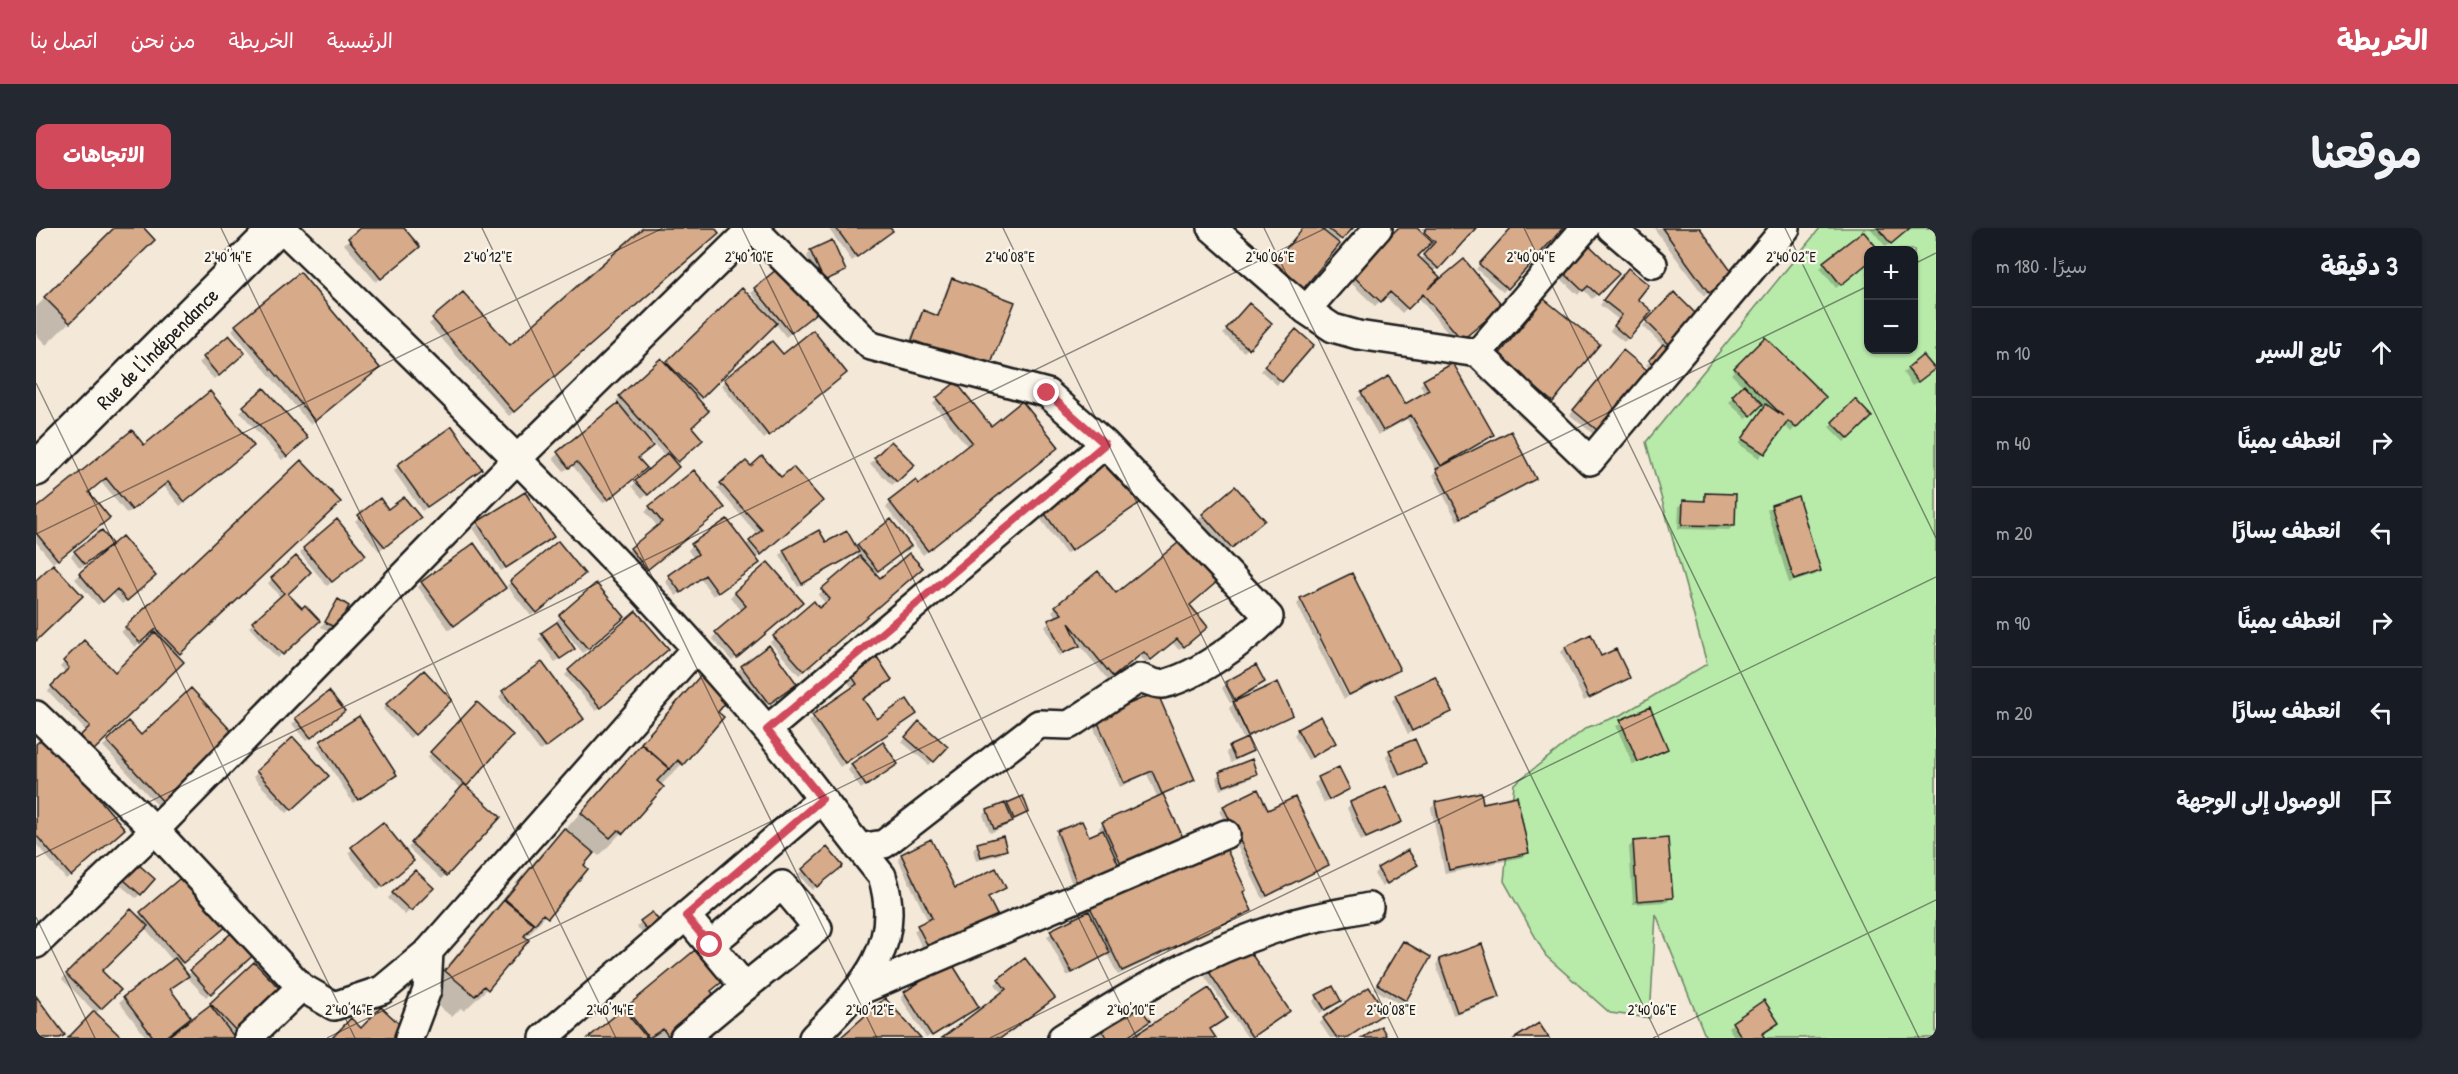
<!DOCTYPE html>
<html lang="ar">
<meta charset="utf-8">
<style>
:root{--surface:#171b24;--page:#242831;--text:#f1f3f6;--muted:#9ea1a6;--line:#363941;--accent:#d1495b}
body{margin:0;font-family:"Patrick Hand","Playpen Sans Arabic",sans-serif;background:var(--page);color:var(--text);direction:rtl}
.controls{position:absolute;right:18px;top:18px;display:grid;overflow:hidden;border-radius:12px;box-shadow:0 2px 4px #0004}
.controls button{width:54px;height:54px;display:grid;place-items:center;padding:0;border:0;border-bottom:2px solid var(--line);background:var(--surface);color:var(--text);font:30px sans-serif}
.stop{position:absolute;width:18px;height:18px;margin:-14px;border:4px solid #d1495b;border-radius:50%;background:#fff}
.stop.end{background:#d1495b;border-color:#fff;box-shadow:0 2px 6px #0008}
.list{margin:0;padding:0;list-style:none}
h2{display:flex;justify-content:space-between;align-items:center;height:78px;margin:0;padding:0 24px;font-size:26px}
h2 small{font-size:20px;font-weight:400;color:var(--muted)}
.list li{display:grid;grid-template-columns:39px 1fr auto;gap:18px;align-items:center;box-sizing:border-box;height:90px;padding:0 24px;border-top:2px solid var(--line)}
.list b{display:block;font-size:22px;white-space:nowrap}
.list em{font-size:20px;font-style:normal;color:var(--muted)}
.icon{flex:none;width:33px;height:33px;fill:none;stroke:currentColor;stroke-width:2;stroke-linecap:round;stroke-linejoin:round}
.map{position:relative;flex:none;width:1900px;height:810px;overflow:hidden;direction:ltr;border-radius:12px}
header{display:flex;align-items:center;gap:36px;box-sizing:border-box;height:84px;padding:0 30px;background:var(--accent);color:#fff}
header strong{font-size:28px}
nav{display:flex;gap:33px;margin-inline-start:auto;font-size:21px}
.intro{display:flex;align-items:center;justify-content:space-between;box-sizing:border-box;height:144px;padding:0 36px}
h1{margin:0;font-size:42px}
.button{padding:15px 27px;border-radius:12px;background:var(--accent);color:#fff;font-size:21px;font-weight:700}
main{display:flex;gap:36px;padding:0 36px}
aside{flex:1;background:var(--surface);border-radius:12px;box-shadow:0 2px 4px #0004}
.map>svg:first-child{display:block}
</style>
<header>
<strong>الخريطة</strong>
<nav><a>الرئيسية</a><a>الخريطة</a><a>من نحن</a><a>اتصل بنا</a></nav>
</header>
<div class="intro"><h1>موقعنا</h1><a class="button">الاتجاهات</a></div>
<main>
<aside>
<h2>3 دقيقة<small>سيرًا · 180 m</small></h2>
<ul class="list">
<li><svg class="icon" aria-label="ahead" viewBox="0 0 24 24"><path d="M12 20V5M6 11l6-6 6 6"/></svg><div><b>تابع السير</b></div><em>10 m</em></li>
<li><svg class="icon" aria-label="right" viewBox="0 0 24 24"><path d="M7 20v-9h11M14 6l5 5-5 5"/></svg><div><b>انعطف يمينًا</b></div><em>40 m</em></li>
<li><svg class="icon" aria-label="left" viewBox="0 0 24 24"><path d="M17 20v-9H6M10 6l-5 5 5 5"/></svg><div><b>انعطف يسارًا</b></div><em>20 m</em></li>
<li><svg class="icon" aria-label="right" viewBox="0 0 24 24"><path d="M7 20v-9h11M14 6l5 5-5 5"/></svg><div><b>انعطف يمينًا</b></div><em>90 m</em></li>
<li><svg class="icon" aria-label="left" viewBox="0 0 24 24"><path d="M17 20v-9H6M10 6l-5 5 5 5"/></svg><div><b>انعطف يسارًا</b></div><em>20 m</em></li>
<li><svg class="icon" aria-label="arrive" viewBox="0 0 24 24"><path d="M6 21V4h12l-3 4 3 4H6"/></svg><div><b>الوصول إلى الوجهة</b></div></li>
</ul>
</aside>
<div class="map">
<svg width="1900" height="810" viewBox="0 0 1900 810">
<rect width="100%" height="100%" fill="#f4e8d8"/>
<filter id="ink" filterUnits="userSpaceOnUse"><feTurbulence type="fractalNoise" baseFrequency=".0167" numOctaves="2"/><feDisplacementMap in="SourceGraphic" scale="12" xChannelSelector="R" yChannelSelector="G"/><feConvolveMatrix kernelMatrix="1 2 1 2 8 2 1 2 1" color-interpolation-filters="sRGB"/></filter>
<g filter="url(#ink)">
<path fill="#b8eaaa" stroke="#6a8363" stroke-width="1.5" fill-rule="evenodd" d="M1784 0H1900V810H1670L1620 686 1614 790 1574 785 1510 728 1468 653 1478 556 1550 500 1587 486 1671 436 1610 214ZM1832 22H1878V122H1832Z"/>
<path fill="#0003" fill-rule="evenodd" d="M81 0H106L117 12 10 117 0 106V79Z
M326 0H366L377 23 340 54 308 16Z
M604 0H677V9L473 188 393 96 427 66 474 119 606 3Z
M792 0H853L851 8 816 33Z
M1268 0H1315L1301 15Z
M1364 0H1378L1386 7 1389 4 1384 0H1438L1397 45 1402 49 1395 59 1465 77 1421 115 1382 69 1366 85 1349 68 1339 78 1313 53ZM1392 16 1396 19 1384 32 1380 28Z
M1476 0H1525L1467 64 1440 41Z
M1618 0H1663L1692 51 1668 68Z
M1834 0H1872L1850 19Z
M1827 5 1841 22H1832V35L1800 60 1784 40Z
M1550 17 1581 46 1556 71 1547 61 1542 67 1521 47Z
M775 23 808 43 783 56 771 28Z
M1588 47 1600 71 1592 110 1588 114 1574 103 1583 92 1564 77Z
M917 52 948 145 872 117 883 88 887 83 900 88 912 57Z
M719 61 778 86 750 109 739 95 661 173 654 199 661 216 638 236 641 239 606 270 596 258 629 228 604 201 601 230 604 245 567 275 536 237 528 243 517 230 582 176 580 173 584 169 629 137 706 62 726 83 728 81 715 65Z
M1638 66 1661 89 1630 120 1620 145 1610 137 1627 118 1607 98Z
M1209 81 1212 120 1208 124 1187 106Z
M200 98 338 144 274 196 196 102Z
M1256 107 1245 153 1241 157 1225 143Z
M193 109 203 130 178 151 163 135Z
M1729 111 1788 169 1755 204 1748 197 1723 230 1703 216 1729 180 1725 176 1710 191 1693 174 1708 159 1695 146Z
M736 115 747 128 805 149 728 211 685 157Z
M1562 116 1511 177 1458 134Z
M1583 128 1562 210 1534 187Z
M1887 129 1892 146 1876 158 1867 145Z
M1352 150 1369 178 1389 166 1384 157 1388 153 1456 207 1417 232 1418 234 1499 251 1421 293 1397 247 1401 243 1371 191 1342 207 1321 170Z
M228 162 266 215 246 232 204 184Z
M901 171 955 200 1017 224 887 327 850 279 879 254 883 258 932 219 897 176Z
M1819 173 1834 189 1808 214 1793 199Z
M855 215 877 237 856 257 834 236Z
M107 219 212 222 144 278 127 257 91 286 65 254 51 265 67 294 17 335 0 314V282Z
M265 234 303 274 140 428 51 504 12 463 30 445 24 439 48 414 79 446 118 408 115 404 99 419 85 404Z
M362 238 439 245 386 283 358 243Z
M714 240 745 252 780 277 719 331 717 339 677 368 664 350 640 368 629 353 658 331 652 322 656 318 691 293 709 318 722 307 681 260Z
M658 244 682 284 606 345 590 325 622 299 609 283Z
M489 266 516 309 465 343 437 300Z
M1670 267 1698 297 1693 302 1642 301 1643 278 1647 274 1665 275Z
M343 272 352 283 379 294 343 323 319 293Z
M1106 272 1030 326 1001 286Z
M1736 278 1783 343 1779 347 1753 355 1731 282Z
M1167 287 1223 297 1191 324 1163 291Z
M86 311 114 352 86 376 76 365 62 377 39 351Z
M790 316 820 321 822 318 869 322 838 346 843 352 881 345 763 447 734 414 790 376 782 367 824 330 820 325 762 359 744 327 748 323Z
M70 320 44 340 35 328 39 324Z
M268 321 324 331 291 358 264 325Z
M260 330 251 366 277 398 241 430 213 399 245 370 232 355Z
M732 336 760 378 696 433 676 410 706 383 694 369Z
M542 350 495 388 471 358 464 365 413 402 382 359 386 355 468 360 475 354Z
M560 357 583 394 547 425 526 400 533 425 519 434 502 411 522 396 520 393Z
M1266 371 1362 441 1314 468Z
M302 373 311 378 295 404 285 399Z
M1264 373 1312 469 1308 471 1261 376Z
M1152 377 1165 404 1143 422 1136 414 1110 435 1103 427 1072 452 1043 416 1023 428 1009 398 1021 390 1016 383 1020 379Z
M1529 420 1564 430 1592 450 1548 473 1525 424Z
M627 426 560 483 529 447 533 443Z
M840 431 850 456 826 472 841 494 875 490 804 539 773 493 817 461 811 453Z
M706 439 754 460 728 479 701 443Z
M387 444 414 472 374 510 347 481Z
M665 449 679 484 646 536 624 558 626 559 585 605 563 628 558 624 550 631 545 637 550 641 489 711 491 713 451 761 428 783 425 780 416 789 388 766 505 625 528 603Z
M1227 454 1201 471 1202 473 1255 487 1210 510 1216 523 1195 535 1190 524 1208 513 1193 480 1200 473 1194 475 1186 460 1190 456Z
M467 464 542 495 504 523 463 469Z
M293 465 303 487 270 513 256 496Z
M1360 468 1414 483 1372 506 1356 473Z
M441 476 475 507 428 558 462 589 406 651 372 620 425 561 391 530Z
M1613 481 1630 521 1597 537 1580 498Z
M1061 491 1157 552 1126 567 1147 614 1038 661 1018 609 1022 604 1052 610 1065 604 1063 600 1067 595 1122 571 1111 546 1084 559 1056 496Z
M92 495 105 509 200 510 124 580 67 518Z
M883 495 910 519 893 537 866 514Z
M1262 502 1298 515 1272 532 1258 507Z
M257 511 291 547 251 585 217 549Z
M285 514 359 547 317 575 281 518Z
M0 518 83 605 30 651 0 616Z
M1354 523 1388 535 1359 550 1350 528Z
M816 537 855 540 825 561 812 542Z
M1302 541 1312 561 1288 575 1278 555Z
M1184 545 1219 546 1215 550 1184 562 1180 550Z
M1444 566 1446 577 1492 625 1487 629 1409 646 1395 580 1399 576Z
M972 576 991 583 970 598 954 605 947 587 952 583Z
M1315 576 1364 594 1325 613 1311 580Z
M1188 579 1232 584 1291 637 1227 671 1184 584Z
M346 596 372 638 342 662 312 625Z
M1597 615 1635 669 1631 674 1597 676 1593 619Z
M942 616 969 622 965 626 940 633 937 621Z
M866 627 918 662 968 660 951 670 890 728 878 703 892 693 862 631Z
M1342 641H1375L1346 659 1338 646Z
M767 642H800L776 662 762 646Z
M97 643 104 666 100 670 85 658Z
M154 643 191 697 143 737 151 748 203 700 222 721 170 769 150 748 132 762 127 810H111L83 774 137 733 108 699 64 743 83 762 59 786 84 810H34L59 784 26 751 95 683 101 689Z
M379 644 396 660 369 687 352 670Z
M1205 665 1214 683 1209 687 1082 747 1071 726 1031 748 1011 708 1051 685 1049 683 1054 679Z
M605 694 626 699 612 712 601 699Z
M1367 714 1368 772 1364 776 1338 761Z
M1210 720 1250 784 1212 810 1169 749Z
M659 724 674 764 655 791 633 810H554Z
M988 732 964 810H908L966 766 959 756Z
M1404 732 1462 768 1458 773 1417 787 1400 737Z
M218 736 244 763 197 810H133L171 781Z
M869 765 936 783 890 810 865 770Z
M1281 768 1303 773 1284 785 1277 773Z
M1727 774 1736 799 1725 807 1727 810H1699L1692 799Z
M1288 791 1311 810H1294L1284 795Z
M1108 797 1091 810H1064L1058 802Z"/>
<path fill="#d7aa89" stroke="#1c1c1c" stroke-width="1.5" d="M78 0H108L119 12 34 95 8 69Z
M324 0H368L384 19 345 51 312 10Z
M607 0H679L683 5 478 184 396 90 427 64 474 117Z
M800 0H854L857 3 821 29Z
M1267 0H1284L1304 16 1259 71 1229 46Z
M1291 0H1317L1306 12Z
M1362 0H1381L1396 14 1382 28 1404 49 1392 61 1428 31 1467 78 1426 112 1387 66 1372 81 1354 64 1345 74 1316 47Z
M1391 0H1440L1403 41 1387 27 1399 14 1388 4Z
M1475 0H1527L1472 61 1443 36Z
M1626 0H1664L1698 47 1673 65Z
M1842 0H1874L1855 16Z
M1827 3 1843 22H1832V35L1805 57 1787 34Z
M796 12 810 43 788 53 774 22Z
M1550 14 1583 46 1562 67 1552 58 1547 63 1524 41Z
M747 36 784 82 755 105 718 60Z
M1592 40 1613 57 1602 71 1616 83 1593 111 1578 98 1586 87 1567 72Z
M264 44 344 140 279 193 199 97Z
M916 50 979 74 953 141 876 112 887 82 902 88Z
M706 60 741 95 666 170 630 134Z
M1638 64 1663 89 1635 118 1610 93Z
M1508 71 1564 116 1517 174 1461 129Z
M1213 75 1236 95 1213 121 1190 101Z
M1260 101 1278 117 1246 154 1228 138Z
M777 102 811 145 733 208 688 151 736 113 747 126Z
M193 107 209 125 183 148 167 129Z
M1729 109 1790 169 1760 200 1752 193 1729 226 1706 211 1730 176 1747 188 1698 140Z
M1627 116 1639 125 1626 141 1613 132Z
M1587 122 1617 147 1567 207 1537 182Z
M1887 127 1899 141 1882 154 1871 140Z
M625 130 673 183 656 199 667 212 642 234 583 168Z
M1417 135 1458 207 1405 238 1375 187 1347 203 1325 164 1353 148 1369 176 1393 162 1387 152Z
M920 154 955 198 986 173 1023 219 892 323 853 273 880 252 883 256 936 214 900 170Z
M1708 156 1727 176 1715 188 1696 168Z
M228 160 272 210 251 229 207 178Z
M174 163 218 218 149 274 132 254 96 282 70 250 53 264 74 290 22 332 0 305V280L96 202 108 217Z
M1819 171 1836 189 1813 211 1796 194Z
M582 175 617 218 602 230 611 240 572 272 541 234 533 240 521 224Z
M416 198 446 241 391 279 361 237Z
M1475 203 1500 251 1425 290 1400 241Z
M855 213 879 237 861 254 838 230Z
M631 225 643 239 612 267 599 253Z
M726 228 745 249 757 239 787 273 725 327 713 313 726 302 684 255 710 233 715 238Z
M1078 229 1108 272 1035 323 1005 280Z
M265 232 305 274 144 426 120 401 104 415 89 399Z
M658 242 689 280 611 342 594 320 626 294 613 278Z
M1199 258 1229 292 1196 320 1166 286Z
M489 264 518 309 470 340 441 294Z
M1669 265 1700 266 1699 298 1646 297 1647 272 1669 273Z
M1762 268 1785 343 1758 352 1735 277Z
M368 269 385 290 349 319 322 287 344 270 352 281Z
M301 291 330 327 296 354 267 320Z
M691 291 724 335 682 365 669 347 645 365 632 347 662 326 655 316Z
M855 291 875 318 842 343 821 317Z
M66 302 76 316 49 336 38 323Z
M783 302 790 314 811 303 823 324 766 356 747 322Z
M86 308 120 348 91 373 81 361 67 374 43 345Z
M1147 311 1182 353 1154 377 1172 399 1148 419 1141 411 1115 432 1108 424 1077 449 1033 395 1044 418 1027 425 1012 392 1026 386 1019 378 1062 343 1080 365Z
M522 313 549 346 501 385 474 353Z
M438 315 470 360 418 398 385 354Z
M873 325 887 340 768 443 737 408 778 373 783 380 794 371 785 361 824 328 844 350Z
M260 328 275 344 252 366 266 380 269 377 284 393 247 427 216 394 248 365 235 350Z
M732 334 767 374 701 430 679 404 710 378 698 364Z
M17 336 47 368 0 413V352Z
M1316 345 1364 442 1313 467 1264 370Z
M560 355 589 389 552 421 523 387Z
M302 371 313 378 301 401 289 394Z
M600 383 633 421 565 480 532 442Z
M521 394 539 421 524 431 505 405Z
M119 404 148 434 53 527 39 513 54 498 15 458 33 440 27 433 48 412 79 444Z
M1555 406 1565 428 1580 421 1594 450 1553 470 1529 419Z
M733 417 761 456 733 476 705 438Z
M841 429 856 452 827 471 841 491 871 471 881 486 809 535 776 487 821 456 815 447Z
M506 434 548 491 509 520 466 463Z
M1220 437 1229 454 1199 472 1189 454Z
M388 442 416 472 379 507 350 476Z
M665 447 693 471 682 484 688 489 647 537 642 532 634 541 605 515Z
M1399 448 1416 484 1376 503 1359 467Z
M1242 454 1257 487 1212 508 1197 474Z
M155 460 202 510 130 577 71 513 92 493 105 507Z
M293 463 309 483 275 510 259 490Z
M1121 464 1159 552 1126 566 1116 543 1088 555 1060 490Z
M441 474 477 507 431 558 394 524Z
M1614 479 1632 521 1602 534 1584 492Z
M323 488 361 547 322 572 284 513Z
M1285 488 1300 515 1276 529 1261 501Z
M883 493 912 519 898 534 869 509Z
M9 508 89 601 35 648 0 607V516Z
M257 509 293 548 256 582 220 543Z
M1211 510 1217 523 1199 531 1193 518Z
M1379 511 1390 536 1364 547 1353 522Z
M847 514 862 536 830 558 815 536Z
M605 516 633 540 621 553 628 559 587 606 582 602 574 610 545 585Z
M1216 531 1221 546 1188 558 1183 544Z
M1303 539 1314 561 1293 572 1282 549Z
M428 556 465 589 411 648 375 615Z
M1350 558 1366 594 1330 610 1314 574Z
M1222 561 1232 582 1259 569 1293 637 1231 668 1187 578Z
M1445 564 1447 575 1481 568 1493 625 1413 642 1399 574Z
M1127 566 1149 614 1088 642 1066 594Z
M987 568 993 584 978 591 971 575Z
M969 575 977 594 958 601 951 582Z
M1046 593 1053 608 1067 602 1084 640 1042 658 1021 603Z
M347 594 378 633 347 659 315 619Z
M528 600 558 625 548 637 552 641 512 690 507 686 499 696 469 671Z
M967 608 971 622 945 629 941 615Z
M1632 610 1637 670 1601 673 1597 613Z
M895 611 919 660 960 640 970 660 952 669 963 691 895 724 881 697 896 690 865 626Z
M791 619 807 638 781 659 766 641Z
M1190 620 1210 662 1207 664 1216 683 1086 743 1053 677Z
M1372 622 1382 637 1351 656 1341 640Z
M102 636 119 651 105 667 88 652Z
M155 641 198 692 147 735 104 684Z
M379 642 398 660 375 683 356 665Z
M468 672 498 696 488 708 493 712 452 762 448 758 439 768 409 743Z
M95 681 112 698 66 743 85 762 65 781 30 746Z
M1053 683 1074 725 1036 745 1014 702Z
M616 684 628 699 617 709 604 693Z
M203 698 224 721 175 766 154 742Z
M1367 713 1395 729 1370 773 1341 756Z
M1446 716 1464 769 1421 784 1403 731Z
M1210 718 1254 783 1216 809 1173 744Z
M659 722 686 754 675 763 680 769 632 808 627 801 613 810 589 780Z
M139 730 153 748 134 761 155 789 128 810H118L87 769Z
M989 730 1019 770 965 810H906L970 761 962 751Z
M218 734 246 763 202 805 174 775Z
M915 734 943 779 896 808 868 764Z
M1297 758 1305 773 1289 782 1280 767Z
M1333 759 1350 784 1311 810H1301L1287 790Z
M1173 760 1191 790 1174 801 1180 810H1094Z
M0 768 29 807 24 810H0Z
M849 770 885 810H804Z
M1097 770 1114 793 1090 810H1071L1061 796Z
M1728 772 1743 795 1726 806 1729 810H1706L1696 794Z
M174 777 199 810H136L134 807Z
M345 779 371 803 365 810H296L315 790 325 800Z
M587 781 611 810H552Z
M58 783 86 810H32Z
M1503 795 1513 810H1479Z
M1345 798 1350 807 1345 810H1326Z"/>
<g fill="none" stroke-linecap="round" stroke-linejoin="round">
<g stroke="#1c1c1c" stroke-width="32">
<path id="minor" d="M246 0C413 162 581 324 731 502 771 549 807 600 846 648 869 720 824 761 777 810
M717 0 835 118 1011 165 1069 216 1233 389C1208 413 1162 448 1127 456 1120 457 1111 452 1104 450L1033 497 1003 496 848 616 823 620
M1176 0 1270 82 1297 100 1322 107 1442 125 1554 233 1750 0
M1575 0 1617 36
M1270 82 1342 0
M1442 125 1549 0
M0 487 119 602 265 759 212 810
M731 502 1069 216
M650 688 709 759 782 700 746 657 674 717
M0 716 119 602 482 230 716 0
M265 759 298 778 346 762 393 723
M823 763 1190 606
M373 810 391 762 393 723 659 421
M508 810 786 571
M648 810 709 759
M1026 810C1097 765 1171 721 1252 697 1278 689 1306 685 1333 679"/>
</g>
<g stroke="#1c1c1c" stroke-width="38">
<g id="secondary">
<path id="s1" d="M0 241 241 0"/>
</g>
</g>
<use href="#minor" stroke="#fbf7ec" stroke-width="27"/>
<use href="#secondary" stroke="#fbf7ec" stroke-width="33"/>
</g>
</g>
<g fill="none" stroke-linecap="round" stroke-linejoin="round" filter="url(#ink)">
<path stroke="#d1495b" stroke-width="8" d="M674 717 650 688 786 571 731 502 1069 216 1011 165"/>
</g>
<path fill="none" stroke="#1c1c1c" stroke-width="1.5" stroke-opacity="0.45" d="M185 0 580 810M446 0 841 810M706 0 1101 810M967 0 1362 810M1228 0 1623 810M1488 0 1883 810M1749 0 1900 310M1878 36 1900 25M0 155 319 810M0 306 627 0M0 629 1290 0M0 689 59 810M291 810 1832 58M954 810 1900 349M1617 810 1900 672"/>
<g text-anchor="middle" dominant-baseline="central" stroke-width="4.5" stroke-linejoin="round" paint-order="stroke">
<g font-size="21" fill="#1c1c1c" stroke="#fbf7ec">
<text stroke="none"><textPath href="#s1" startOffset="171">Rue de l'Indépendance</textPath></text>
</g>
</g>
<g font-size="15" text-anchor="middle" fill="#1c1c1c" stroke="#fbf7ec" stroke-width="4.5" stroke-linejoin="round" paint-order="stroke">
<text x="192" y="34">2°40'14"E</text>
<text x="452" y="34">2°40'12"E</text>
<text x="713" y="34">2°40'10"E</text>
<text x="974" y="34">2°40'08"E</text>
<text x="1234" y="34">2°40'06"E</text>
<text x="1495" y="34">2°40'04"E</text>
<text x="1755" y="34">2°40'02"E</text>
<text x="313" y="787">2°40'16"E</text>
<text x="574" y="787">2°40'14"E</text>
<text x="834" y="787">2°40'12"E</text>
<text x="1095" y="787">2°40'10"E</text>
<text x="1355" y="787">2°40'08"E</text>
<text x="1616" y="787">2°40'06"E</text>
</g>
</svg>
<div class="controls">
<button>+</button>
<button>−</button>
</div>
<div class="stop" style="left:674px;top:717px"></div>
<div class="stop end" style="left:1011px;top:165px"></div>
</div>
</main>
